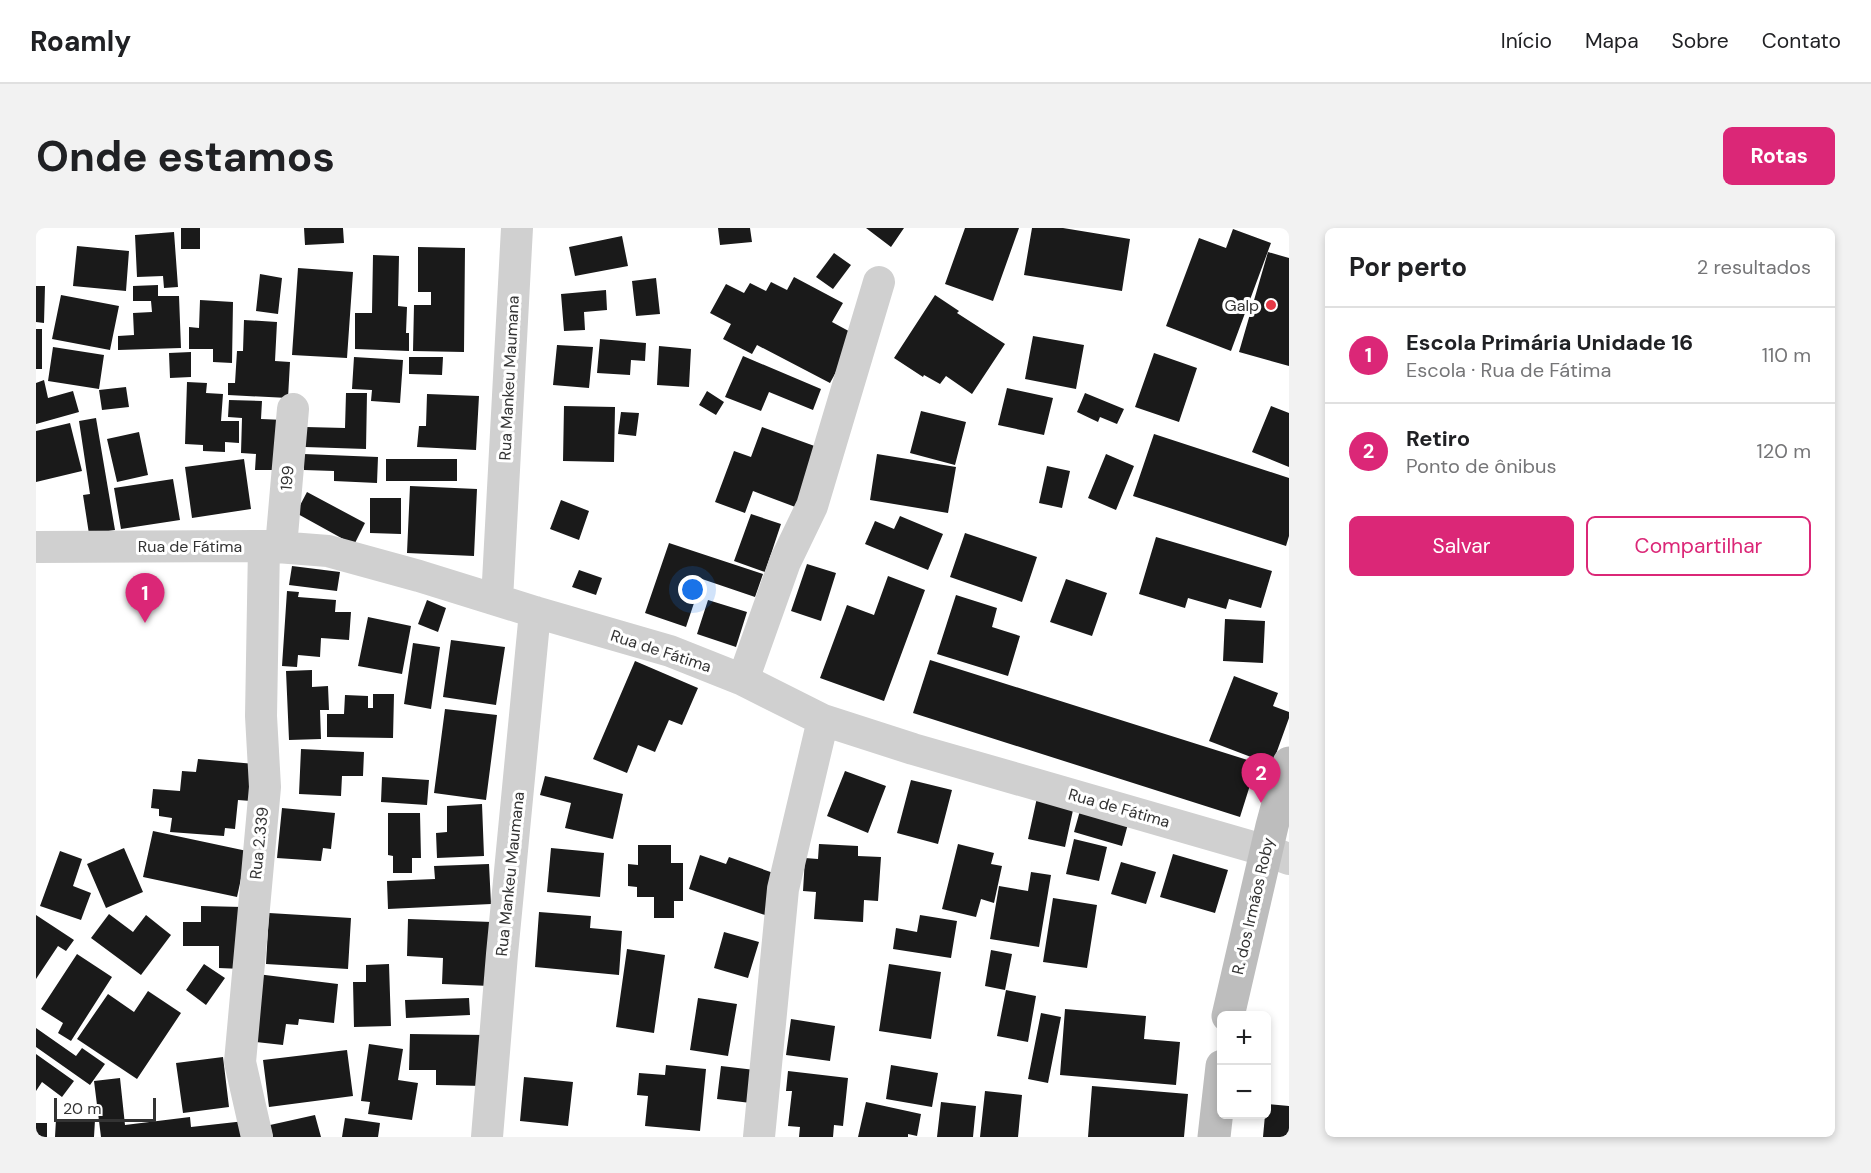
<!DOCTYPE html>
<html lang="pt">
<meta charset="utf-8">
<style>
:root{--surface:#fff;--page:#f2f2f2;--text:#202124;--muted:#757577;--line:#e0e0e0;--accent:#db2777}
body{margin:0;font-family:"DM Sans",sans-serif;background:var(--page);color:var(--text)}
.controls{position:absolute;right:18px;bottom:18px;display:grid;overflow:hidden;border-radius:9px;box-shadow:0 3px 9px #0003}
.controls button{width:54px;height:54px;display:grid;place-items:center;padding:0;border:0;border-bottom:2px solid var(--line);background:var(--surface);color:var(--text);font:30px sans-serif}
.scale{position:absolute;left:18px;bottom:15px;width:102px;box-sizing:border-box;padding-left:6px;border:3px solid #333;border-top:0;font-size:16px;line-height:21px;white-space:nowrap;color:#333;-webkit-text-stroke:4px #fff;paint-order:stroke}
.you{position:absolute;left:657px;top:362px;width:21px;height:21px;margin:-15px;border:4px solid #fff;border-radius:50%;background:#1a73e8;box-shadow:0 0 0 9px #1a73e833}
.badge{display:grid;place-items:center;width:39px;height:39px;border-radius:50%;background:var(--accent);color:#fff;font-size:20px;font-weight:700}
.pin{position:absolute;translate:-50% -50px;filter:drop-shadow(0 2px 3px #0008)}
.pin::after{content:'';position:absolute;top:32px;width:21px;height:18px;background:inherit;clip-path:polygon(0 0,100% 0,50% 100%)}
.list{margin:0;padding:0;list-style:none}
h2{display:flex;justify-content:space-between;align-items:center;height:78px;margin:0;padding:0 24px;font-size:26px}
h2 small{font-size:20px;font-weight:400;color:var(--muted)}
.list li{display:grid;grid-template-columns:39px 1fr auto;gap:18px;align-items:center;box-sizing:border-box;height:96px;padding:0 24px;border-top:2px solid var(--line)}
.list b{display:block;font-size:22px;white-space:nowrap}
.list p{margin:0;font-size:20px;white-space:nowrap;color:var(--muted)}
.list em{font-size:20px;font-style:normal;color:var(--muted)}
.actions{display:flex;gap:12px;padding:18px 24px}
.actions a{flex:1;padding:14px 0;border:2px solid var(--accent);border-radius:9px;text-align:center;font-size:21px;color:var(--accent)}
.actions .main{background:var(--accent);color:#fff}
.map{position:relative;flex:none;width:1253px;height:909px;overflow:hidden;border-radius:9px}
header{display:flex;align-items:center;gap:36px;box-sizing:border-box;height:84px;padding:0 30px;background:var(--surface);border-bottom:2px solid var(--line)}
header strong{font-size:28px}
nav{display:flex;gap:33px;margin-inline-start:auto;font-size:21px}
.intro{display:flex;align-items:center;justify-content:space-between;box-sizing:border-box;height:144px;padding:0 36px}
h1{margin:0;font-size:42px}
.button{padding:15px 27px;border-radius:9px;background:var(--accent);color:#fff;font-size:21px;font-weight:700}
main{display:flex;gap:36px;padding:0 36px}
aside{flex:1;background:var(--surface);border-radius:9px;box-shadow:0 3px 9px #0003}
.map>svg:first-child{display:block}
</style>
<header>
<strong>Roamly</strong>
<nav><a>Início</a><a>Mapa</a><a>Sobre</a><a>Contato</a></nav>
</header>
<div class="intro"><h1>Onde estamos</h1><a class="button">Rotas</a></div>
<main>
<div class="map">
<svg width="1253" height="909" viewBox="0 0 1253 909">
<rect width="100%" height="100%" fill="#fff"/>
<path fill="#1a1a1a" d="M145 0H164V21H145Z
M268 0H307L308 15 269 17Z
M682 0H714L716 14 684 17Z
M830 0H868L855 19Z
M929 0H983L957 73 909 56Z
M996 0H1027L1094 11 1086 63 988 47Z
M1197 1 1235 15 1195 123 1130 98 1163 10 1190 20Z
M138 4 142 59 128 60 127 48 101 49 99 7Z
M586 8 592 38 539 48 533 19Z
M41 18 93 23 90 63 37 58Z
M382 19 429 20 428 124 377 123 378 77H395V64H382Z
M1232 24 1253 30V138L1203 124Z
M798 25 815 37 797 61 780 49Z
M337 27 363 28 362 78 371 79 370 105H373V123L319 121V85H336Z
M262 40 317 44 311 130 256 127Z
M224 46 246 50 242 86 220 83Z
M758 49 807 75 796 94 820 107 794 155 721 117 716 126 687 111 695 96 674 85 690 56 708 65 714 55 730 63 735 54 751 62Z
M620 50 624 86 600 88 596 53Z
M122 57V68H143L145 120 82 122V108L98 107 97 85 116 84 115 73H97V58Z
M0 58H9L8 95 0 94Z
M570 62 571 82 548 84 549 102 528 103 525 66Z
M25 67 83 78 74 122 16 111Z
M899 67 923 83 921 85 969 116 936 166 910 148 904 156 888 147 887 149 858 130Z
M164 72 197 74 196 135 177 134V121H153V99L163 100Z
M208 92 241 94 239 133 254 134 252 170 192 167V155H199L201 123H207Z
M0 101H6V141H0Z
M997 108 1048 117 1040 161 989 151Z
M564 111 610 115 609 133 595 132 594 147 561 145Z
M521 117 557 119 553 160 517 157Z
M623 118 655 121 653 159 621 157Z
M17 119 68 127 63 161 12 153Z
M155 124V149L134 150 133 125Z
M1118 125 1161 140 1143 194 1099 179Z
M707 128 785 161 777 182 733 164 725 183 689 169Z
M318 129 367 132 364 175 335 173 336 162 316 161Z
M373 129H407L406 147 373 146Z
M8 152 12 170 37 163 43 184 0 196V155Z
M151 154 171 155 170 165 187 166 185 193H203V215L189 214V224L167 223V217L149 216Z
M90 159 93 179 66 182 63 162Z
M971 160 1017 170 1008 207 962 197Z
M671 163 688 174 680 187 663 177Z
M310 165H331L330 221 269 219 270 199 309 200Z
M1049 165 1088 181 1081 196 1064 189 1062 194 1041 184Z
M391 166 443 168 440 222 381 219 383 198H390Z
M193 172 226 173 225 191 248 192 237 242H219L220 226 205 225 206 190 192 189Z
M528 178 579 179 578 234 527 233Z
M1235 178 1253 185V239L1216 224Z
M885 183 930 194 919 237 874 225Z
M585 184 603 185 600 208 582 206Z
M60 190 79 302 53 306 47 267 54 266 43 193Z
M34 195 46 243 0 254V203Z
M726 199 784 220 762 280 717 263 709 285 679 274 698 223 715 229Z
M103 204 112 247 81 254 71 211Z
M1118 206 1253 250V308L1250 318 1097 268Z
M268 226 342 229 341 255 298 253V243L268 242Z
M841 226 920 239 912 285 834 272Z
M1070 226 1098 238 1080 282 1052 270Z
M208 231 215 281 156 290 149 239Z
M350 231H421V253H350Z
M1011 238 1034 243 1026 280 1003 275Z
M137 251 144 292 85 301 78 260Z
M374 258 441 261 438 328 371 325Z
M271 264 329 295 318 317 260 285Z
M334 270H365V306L334 305Z
M525 272 553 283 543 312 514 301Z
M715 286 745 296 729 344 698 333Z
M864 288 907 306 892 342 829 316 839 293 858 301Z
M929 305 1001 329 986 374 914 349Z
M1120 309 1236 343 1225 380 1193 371 1190 381 1152 370 1149 380 1103 366Z
M633 315 727 346 719 369 666 351 650 399 609 385Z
M771 336 800 345 785 393 755 383Z
M256 338 304 344 301 363 253 357Z
M543 342 566 350 560 367 536 359Z
M852 348 889 362 848 473 784 450 811 377 838 387Z
M1030 351 1071 365 1056 408 1014 394Z
M251 363 263 364 262 369 300 372 299 384H315L313 412 285 410 284 429 262 427 261 439 246 438Z
M920 367 961 380 956 399 984 408 972 448 901 426Z
M391 372 410 380 402 404 382 396Z
M672 372 711 384 700 419 661 406Z
M332 389 375 398 366 446 322 438Z
M1189 391 1229 393 1227 435 1187 433Z
M415 412 469 419 460 477 407 469Z
M377 415 404 419 395 481 368 476Z
M894 432 1221 535 1204 589 877 485Z
M599 433 662 460 646 497 633 492 619 524 602 517 591 545 557 531Z
M276 442V459L292 458 293 482H284L285 511 253 512 250 443Z
M1198 448 1242 465 1237 478 1253 484V490L1236 537 1173 513Z
M337 466H358L357 510 291 509V486H308L309 467 332 468V480H337Z
M409 481 461 487 450 572 398 565Z
M265 521 328 524 327 548H306L305 568 263 566Z
M162 531 219 536 215 573 202 572 199 601 189 600 188 608 134 604 136 590 123 588V581L115 580 117 561 144 563 146 543 160 544Z
M809 543 850 558 832 605 791 588Z
M509 548 587 566 577 611 529 600 535 575 504 567Z
M346 549 393 552 391 577 345 574Z
M875 552 916 562 902 616 861 605Z
M1002 565 1039 573 1029 619 992 611Z
M1047 572 1095 585 1086 618 1038 604Z
M446 576 448 628 401 630 400 605 411 604V578Z
M246 580 299 585 295 621 287 620 285 633 241 630Z
M352 585H384L385 630H376V645H357V628L352 627Z
M117 603 211 623 201 669 107 649Z
M1038 611 1071 619 1063 653 1030 646Z
M783 616 822 618V628L845 629 842 673 828 672 827 694 778 691 780 664 767 663 769 630 782 631Z
M922 616 958 625 955 636 966 638 958 675 945 671 940 689 906 681Z
M602 617H635V635H647V673H638V690H618V669H601V659L592 658V636L602 637Z
M88 620 107 664 70 680 51 636Z
M515 620 568 625 564 669 511 664Z
M24 623 46 631 37 658 55 665 45 692 4 678Z
M1137 626 1192 642 1179 685 1124 669Z
M664 627 690 636 693 629 743 647 729 687 653 661Z
M1085 634 1120 644 1110 676 1075 666Z
M453 636 455 676 352 681 351 653 399 651 398 638Z
M995 644 1015 647 1003 719 954 711 963 658 992 663Z
M1017 670 1061 677 1051 740 1007 734Z
M165 678 206 679V741L183 740V718H147V694H165Z
M503 684 555 688 554 700 586 703 583 747 499 739Z
M233 685 315 690 312 741 230 736Z
M73 686 97 704 110 687 135 707 105 747 55 710Z
M0 687 38 712 30 723 22 718 0 751Z
M884 687 921 693 915 730 857 721 860 700 881 704Z
M372 691 456 694 454 758 406 756 407 730 371 728Z
M688 704 723 714 712 750 678 740Z
M591 721 629 727 618 805 580 799Z
M955 722 976 726 969 762 949 758Z
M41 726 76 749 35 813 22 805 27 795 5 781Z
M168 736 189 750 170 777 150 762Z
M353 736 355 798 318 799 317 754H330V737Z
M853 736 905 744 895 811 843 803Z
M221 746 302 756 298 795 263 791 262 797 250 796 247 817 220 814Z
M970 762 1000 768 992 814 961 808Z
M112 763 145 785 101 851 41 811 72 766 98 784Z
M433 770 434 787 370 790 369 772Z
M662 770 701 776 692 828 654 822Z
M1029 781 1110 788 1108 811 1144 814 1140 857 1024 847Z
M1005 785 1025 789 1012 855 992 851Z
M755 791 799 798 794 833 750 827Z
M0 800 40 828 46 820 69 836 54 857 0 819Z
M374 806 450 807 449 858 400 857V842H373Z
M333 816 367 821 362 852 382 855 376 892 332 886 334 874 325 873Z
M311 822 317 868 233 879 227 832Z
M0 826 38 853 26 869 6 854 0 863Z
M187 829 193 879 147 885 140 835Z
M630 837 670 841 664 903 609 898 612 868 601 867 603 845 629 847Z
M855 837 902 845 896 879 850 871Z
M685 838 719 842 715 875 681 871Z
M752 843 812 850 807 898 798 897 797 909H763L764 899 752 898 756 863H750Z
M488 849 537 854 532 898 484 893Z
M84 850 89 897 154 889 155 899 209 893 211 909H65L58 853Z
M1056 858 1152 866 1148 909H1052Z
M949 863 986 867 982 909H944Z
M830 874 885 886 881 908 872 906V909H822Z
M905 874 940 878 937 909H901Z
M1230 876 1253 878V909H1227Z
M279 887 285 909H237L234 897Z
M309 890 344 895 342 909H306Z
M20 891 59 892 58 909H19Z
M0 895H11V909H0Z"/>
<g fill="none" stroke-linecap="round" stroke-linejoin="round">
<path stroke="#d0d0d0" stroke-width="32" d="M0 319 228 318 292 323 383 348 499 384 634 423 707 452 787 492 877 521 1231 623 1253 631
M245 319 257 181
M461 372 481 0
M707 452 749 334 776 278 843 54
M221 909 204 834 229 559 225 488 228 318
M451 909 466 726 499 384
M723 909 747 661 787 492"/>
<path stroke="#bdbdbd" stroke-width="33" d="M1192 788 1236 598 1253 535
M1178 909 1186 838"/>
</g>
<circle fill="#e63946" stroke="#fff" stroke-width="2" cx="1235" cy="77" r="6"/>
<g text-anchor="middle" dominant-baseline="central" stroke-width="6" stroke-linejoin="round" paint-order="stroke">
<g font-size="16" fill="#333" stroke="#fff" text-anchor="end">
<text x="1223" y="77">Galp</text>
</g>
<g font-size="16" fill="#333" stroke="#fff">
<text transform="translate(473 150) rotate(-87)">Rua Mankeu Maumana</text>
<text transform="translate(251 250) rotate(-85)">199</text>
<text x="154" y="318">Rua de Fátima</text>
<text transform="translate(625 423) rotate(18)">Rua de Fátima</text>
<text transform="translate(1083 580) rotate(16)">Rua de Fátima</text>
<text transform="translate(223 615) rotate(-84)">Rua 2.339</text>
<text transform="translate(474 646) rotate(-84)">Rua Mankeu Maumana</text>
<text transform="translate(1217 678) rotate(-77)">R. dos Irmãos Roby</text>
</g>
</g>
</svg>
<div class="controls">
<button>+</button>
<button>−</button>
</div>
<div class="scale">20 m</div>
<div class="you"></div>
<div class="pin badge" style="left:109px;top:395px">1</div>
<div class="pin badge" style="left:1225px;top:575px">2</div>
</div>
<aside>
<h2>Por perto<small>2 resultados</small></h2>
<ul class="list">
<li><span class="badge">1</span><div><b>Escola Primária Unidade 16</b><p>Escola · Rua de Fátima</p></div><em>110 m</em></li>
<li><span class="badge">2</span><div><b>Retiro</b><p>Ponto de ônibus</p></div><em>120 m</em></li>
</ul>
<div class="actions"><a class="main">Salvar</a><a>Compartilhar</a></div>
</aside>
</main>
